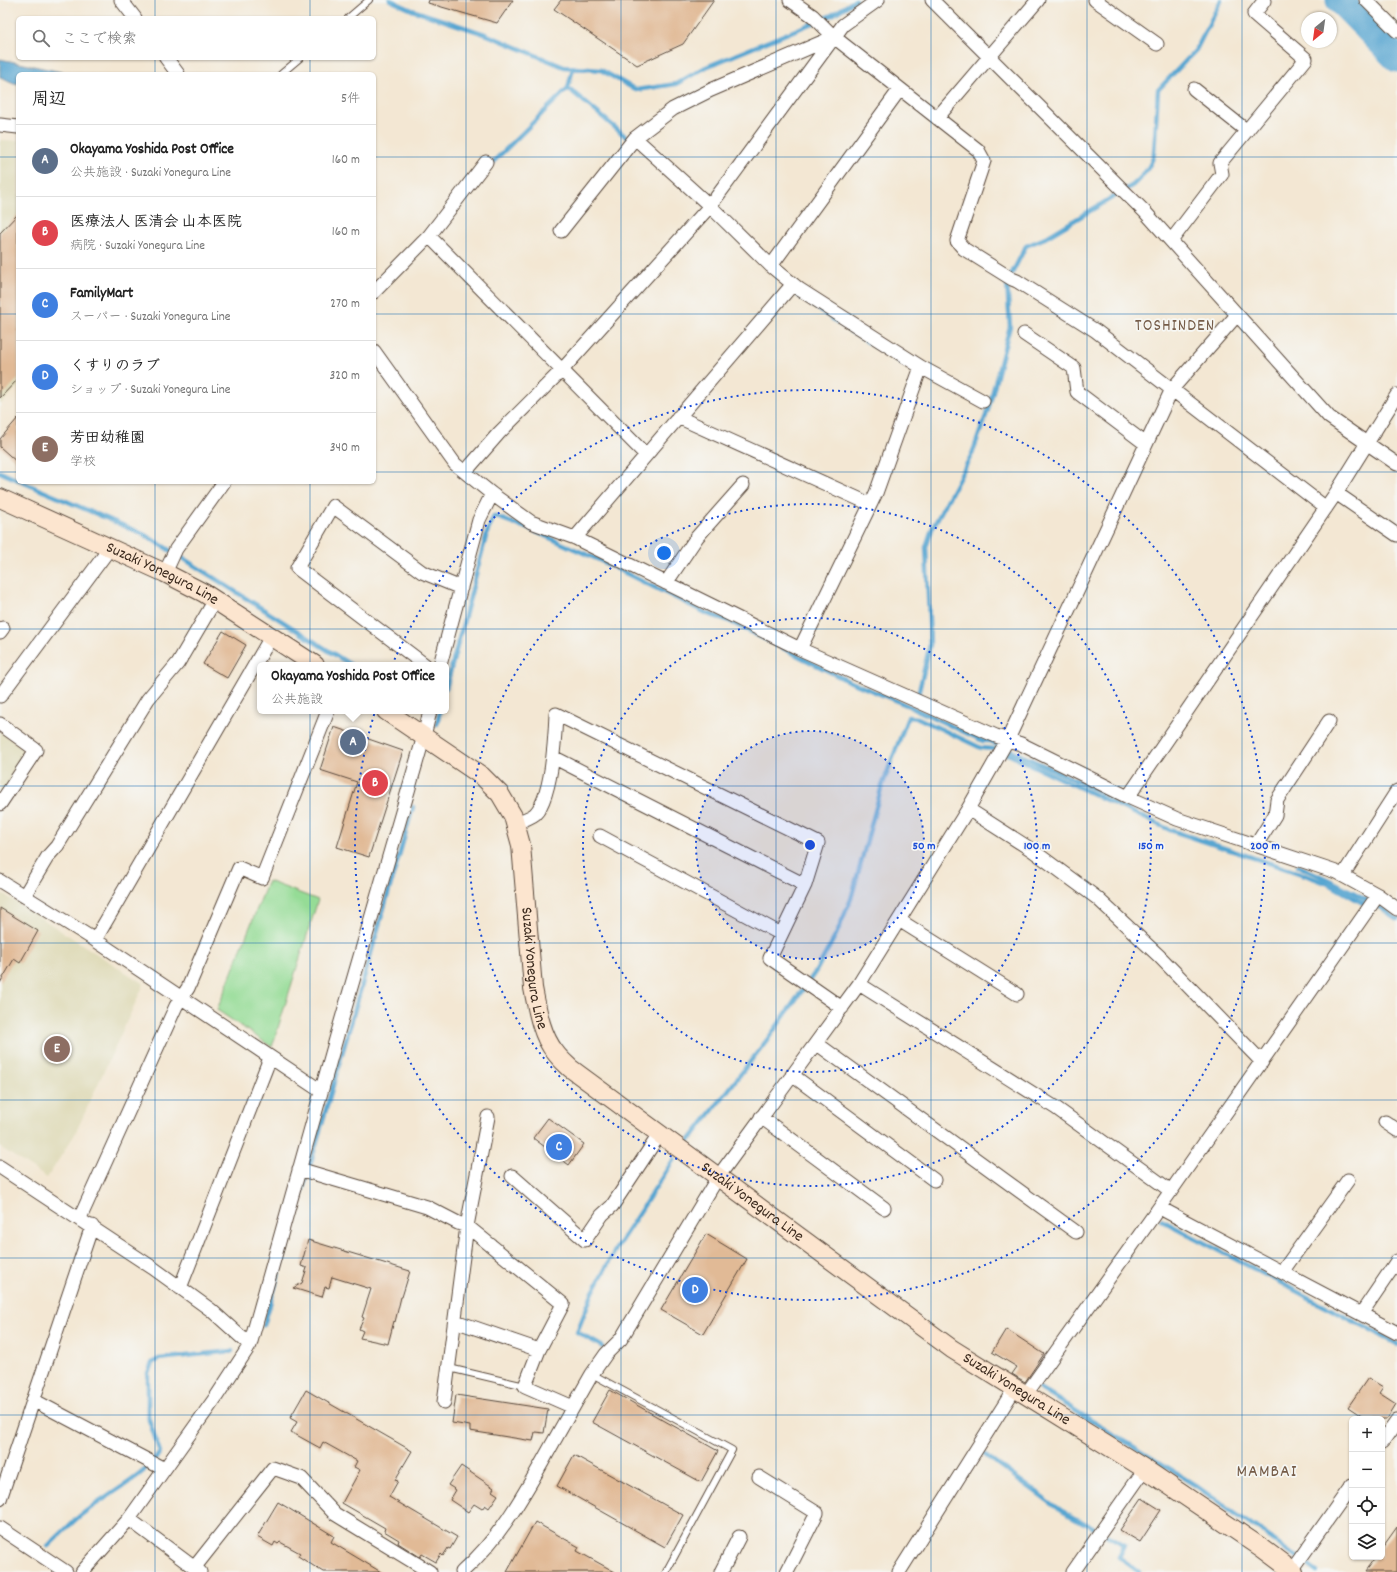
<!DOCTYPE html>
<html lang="ja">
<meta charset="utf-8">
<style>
:root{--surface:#fff;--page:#f2f2f2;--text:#222;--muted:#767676;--line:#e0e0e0;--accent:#0f766e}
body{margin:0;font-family:Dekko,"Klee One",sans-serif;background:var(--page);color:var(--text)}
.controls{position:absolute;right:12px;bottom:12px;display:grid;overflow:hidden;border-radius:6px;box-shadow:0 1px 3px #0004}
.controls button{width:36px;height:36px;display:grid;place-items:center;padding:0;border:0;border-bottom:1px solid var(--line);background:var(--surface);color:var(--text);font:20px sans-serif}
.compass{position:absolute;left:1301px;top:12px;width:36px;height:36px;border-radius:50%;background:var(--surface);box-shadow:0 1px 3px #0004;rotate:209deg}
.you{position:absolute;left:664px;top:553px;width:14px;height:14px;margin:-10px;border:3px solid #fff;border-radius:50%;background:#1a73e8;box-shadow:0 0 0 6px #1a73e833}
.badge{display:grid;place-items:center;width:26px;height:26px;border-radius:50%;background:var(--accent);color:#fff;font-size:13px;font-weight:700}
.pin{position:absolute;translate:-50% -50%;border:2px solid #fff;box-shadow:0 1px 4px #0006}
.popup{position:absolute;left:257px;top:662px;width:192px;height:52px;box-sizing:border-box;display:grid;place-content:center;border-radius:6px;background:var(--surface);filter:drop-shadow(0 1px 3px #0005);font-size:13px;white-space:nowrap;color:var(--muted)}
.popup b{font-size:15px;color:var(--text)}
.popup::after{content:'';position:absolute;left:50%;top:100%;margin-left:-8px;border:8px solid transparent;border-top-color:var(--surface)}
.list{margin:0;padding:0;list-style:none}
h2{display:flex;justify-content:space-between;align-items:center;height:52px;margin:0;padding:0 16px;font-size:17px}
h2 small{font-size:13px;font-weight:400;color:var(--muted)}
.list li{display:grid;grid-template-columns:26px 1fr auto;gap:12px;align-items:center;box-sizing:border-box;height:72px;padding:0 16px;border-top:1px solid var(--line)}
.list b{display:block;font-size:15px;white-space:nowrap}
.list p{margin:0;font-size:13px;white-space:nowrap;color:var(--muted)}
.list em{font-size:13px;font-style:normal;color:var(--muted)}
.icon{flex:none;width:22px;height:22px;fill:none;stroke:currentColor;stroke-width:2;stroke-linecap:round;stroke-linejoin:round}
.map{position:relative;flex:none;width:1397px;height:1572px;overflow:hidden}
.search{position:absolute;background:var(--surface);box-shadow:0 1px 3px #0004;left:16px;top:16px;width:360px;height:44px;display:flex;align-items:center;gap:10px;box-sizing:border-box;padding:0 14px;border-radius:6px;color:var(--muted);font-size:15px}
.panel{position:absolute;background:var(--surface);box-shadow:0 1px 3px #0004;left:16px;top:72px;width:360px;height:412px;border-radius:6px}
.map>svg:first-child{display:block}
</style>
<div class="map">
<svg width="1397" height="1572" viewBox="0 0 1397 1572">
<rect width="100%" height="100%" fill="#f6f6f2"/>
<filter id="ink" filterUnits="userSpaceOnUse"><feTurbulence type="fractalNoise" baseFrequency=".025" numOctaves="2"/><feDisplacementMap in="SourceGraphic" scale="8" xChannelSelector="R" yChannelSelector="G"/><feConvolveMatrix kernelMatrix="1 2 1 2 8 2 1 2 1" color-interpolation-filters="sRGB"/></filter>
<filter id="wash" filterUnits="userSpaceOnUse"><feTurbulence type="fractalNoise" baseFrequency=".012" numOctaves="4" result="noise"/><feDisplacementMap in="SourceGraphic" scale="16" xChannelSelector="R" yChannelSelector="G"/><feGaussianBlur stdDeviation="0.9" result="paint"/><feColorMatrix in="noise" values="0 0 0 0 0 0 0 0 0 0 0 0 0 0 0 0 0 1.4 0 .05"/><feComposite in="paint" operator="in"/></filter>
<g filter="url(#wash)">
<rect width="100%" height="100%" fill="#f3e7d3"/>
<path fill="#e0dcbb" d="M0 140 18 141V386L0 405Z
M0 732 29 753 0 796Z
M0 892 144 984 75 1134 47 1178 0 1147Z"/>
<path fill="#95dc96" stroke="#68835a" d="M268 881 318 900 272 1047 217 1010Z"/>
<path fill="#58a6d1" stroke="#4a6878" d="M0 59 71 74H18V84C12 83 6 79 0 77Z"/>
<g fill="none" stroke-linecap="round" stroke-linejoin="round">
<path stroke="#58a6d1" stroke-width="4.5" d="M390 0 412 10 485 34 564 67 601 70 636 90 676 84 706 67 832 15 856 0
M573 68 568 88 631 141
M490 165 568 88
M798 295 850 331 906 365
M0 472 18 480
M22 482 143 534 181 557 351 665
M446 688 487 533 494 516 534 531 599 560 708 614 727 620 846 680 911 707 983 741H990L1119 800
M917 699 930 645 926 547 932 529 972 454 988 410 1010 326 1007 283 1026 246 1045 238 1133 185C1143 176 1152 166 1154 153L1158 90 1196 50 1221 0
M437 724 440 711
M1298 866C1333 881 1366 897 1397 919
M689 1141 770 1036 816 971 836 935 851 899 881 789 908 717 918 718 981 748 994 749 1010 755 1170 830 1305 875 1331 885 1368 906
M1161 1220 1397 1344
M264 1325 413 807
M603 1347 577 1332 593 1292 617 1247 674 1159
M1039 1388 1195 1485 1317 1572
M981 1452 1062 1511 1125 1545 1119 1557 1139 1572
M48 1546C59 1536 70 1524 81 1515 104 1496 146 1477 160 1452L148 1417V1373L152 1363 159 1359 232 1351"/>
<path stroke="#58a6d1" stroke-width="27" d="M1339 0 1397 59"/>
</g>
<g id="blocks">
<path fill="#e1ba96" d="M429 0H513L497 23 428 3Z
M561 0H714L683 44 637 65 554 9Z
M18 214V379L0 398V233Z
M18 418V463L0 447V439Z
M223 631 246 645 227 678 203 664Z
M334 727 403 751 369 857 337 847 357 782 320 770Z
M0 908 38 931 20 963 14 959 0 983Z
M548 1118 584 1144 569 1165 533 1138Z
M706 1234 747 1259 703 1334 661 1310Z
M308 1240 410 1271 402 1297H401L395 1322 394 1321 388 1344 360 1338 363 1331 359 1329 364 1318 362 1317 371 1289 332 1277 329 1288 325 1287 322 1297 293 1288 302 1283 307 1268 301 1266Z
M1006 1329 1044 1354 1025 1382 1012 1374 1017 1367 992 1352Z
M1368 1378 1383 1387 1379 1393 1396 1404 1387 1419H1366L1348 1407Z
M306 1390 412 1451 395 1480 398 1481 389 1497 457 1537 450 1549 448 1548 443 1556 441 1554 436 1562 422 1554 420 1557 398 1543 399 1540 384 1531 385 1528 342 1503 360 1470 354 1467 357 1461 323 1442 320 1448 291 1432 297 1422 290 1418Z
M610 1390 718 1451 701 1482 592 1422Z
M456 1395 548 1409 544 1433 535 1432 533 1441 470 1431V1426L452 1423Z
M574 1455 683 1515 665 1547 557 1486Z
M461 1466 494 1488 492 1491 498 1495 489 1508 485 1505 482 1509 474 1504 468 1512 450 1500 456 1490 448 1485Z
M1142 1498 1161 1510 1140 1542 1120 1530Z
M278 1502 334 1536 331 1542 381 1572H323L298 1556 300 1553 280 1542 278 1544 275 1542 273 1546 257 1537Z
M535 1522 579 1547 577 1551 615 1572H507Z
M1397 1527V1572H1365L1376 1557H1382V1548Z"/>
</g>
</g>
<g filter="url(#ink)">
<use href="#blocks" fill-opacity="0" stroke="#574639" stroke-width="1"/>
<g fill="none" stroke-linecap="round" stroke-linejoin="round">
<g stroke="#574639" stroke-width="8">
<path id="lane" d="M348 18 369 0
M281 74 300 58
M449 1368 525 1386
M592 1374 732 1450 666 1572"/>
</g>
<g stroke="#574639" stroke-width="15">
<path id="street" d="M121 0 135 18
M790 0 813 16 834 37 978 150 984 161 957 241 964 249 1012 279 1017 281 1096 331 1326 508
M932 0 1145 212 1329 417 1397 464
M1095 0 1157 44
M1366 0 1397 31
M166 58 178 74
M1194 89 1247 131
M937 118 1038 0
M0 125 18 127
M635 138 710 206 771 266 799 289 921 367 983 401
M561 231 635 138 673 109 711 90 834 37
M429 236 646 455
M1171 241 1222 174 1220 163 1306 59 1254 14 1264 1
M771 266 900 89
M374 292 429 236 486 162
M1024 334 1074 368 1077 392 1146 444
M374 351 455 464 492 494 531 522 575 538 800 649 996 736 1021 744 1128 797 1177 819 1336 872 1378 895 1397 909
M678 417 870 504
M465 472 499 433 562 370 710 206 843 25 878 0
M1336 493 1397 535
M575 538 793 284
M165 573 176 549 224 482
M666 583 697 537 743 485
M0 632 3 628
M800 649 876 493 921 367
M425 665 297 568 333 506 422 572 461 588
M440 665 479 520 492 494
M0 696 110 548
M0 724 36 750 0 804
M553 757 805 885
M1128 797 1336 493 1397 395
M968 809 1032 850 1097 898 1159 956 1262 1062
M515 823C521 821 530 818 535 814 552 797 555 738 556 714L818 843 805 885 770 958 842 1008
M600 836 781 934
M1256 845 1275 815 1277 800 1329 721
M1343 875 1397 791
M0 881 95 940 321 1091
M24 896 48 856 57 846 148 699 178 663 215 600
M899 920 1017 994
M95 940 271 637
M859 984 1056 1108 1171 1191
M816 1043 1076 1232
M792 1075 934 1180
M761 1117 884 1208
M1385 1122 1397 1130
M0 1167 153 1268 211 1310 250 1345
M299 1169 427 1207 458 1223 467 1226 563 1304 539 1350 525 1386 573 1407
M512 1176 585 1240 602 1215 612 1206 659 1135
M1160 1208 1397 1333
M80 1218 176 1006 188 988 239 868 262 878 328 711
M1282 1272 1348 1180
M180 1288 270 1058
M1361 1314 1397 1261
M455 1321 539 1350
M1026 1394 1171 1191 1378 895
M33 1400 164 1469
M444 1402 467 1226 488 1117
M1382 1442 1397 1421
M759 1477 817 1513 787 1572
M0 1499 92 1226
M129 1519 200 1572
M0 1528 66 1572
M194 1568 273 1468 301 1478 335 1514 430 1572
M1292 1570 1352 1485
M82 1572 129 1519 216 1397 250 1345 336 1039 424 736 430 711
M462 1572C498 1540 521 1500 544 1459 560 1430 576 1402 592 1374L606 1354 621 1339 718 1177 859 984 968 809 1008 739 1172 389 1237 315
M721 1572 739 1537
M899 1572 1015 1388
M1073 1572 1145 1469"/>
</g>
<g stroke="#574639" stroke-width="20">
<g id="secondary">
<path id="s1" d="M0 498 165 573 204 593 315 665"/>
<path id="s2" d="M386 711 482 776 500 794 513 816 521 845 533 988C537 1008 541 1035 555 1052 559 1058 565 1063 570 1068L952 1349 1145 1469 1262 1548 1294 1572"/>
</g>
</g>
<use href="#lane" stroke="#fff" stroke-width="6"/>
<use href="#street" stroke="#fff" stroke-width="13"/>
<use href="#secondary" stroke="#fce5cf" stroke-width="18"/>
</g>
</g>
<path fill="none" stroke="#1f6fb2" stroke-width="1" stroke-opacity="0.55" d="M155 0V18M310 0V18M466 0V1572M621 0V1572M776 0V1572M931 0V1572M1087 0V1572M1242 0V1572M155 58V74M310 58V74M0 157H18M374 157H1397M0 314H18M374 314H1397M0 472H18M374 472H1397M155 482V1572M310 482V1572M0 629H1397M0 786H1397M0 943H1397M0 1100H1397M0 1258H1397M0 1415H1397"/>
<circle cx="810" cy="845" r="114" fill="#1d4ed8" fill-opacity=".12"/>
<g fill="none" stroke="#1d4ed8" stroke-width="2" stroke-dasharray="2 4">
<circle cx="810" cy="845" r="114"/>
<circle cx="810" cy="845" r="227"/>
<circle cx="810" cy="845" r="341"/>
<circle cx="810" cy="845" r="455"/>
</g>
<g text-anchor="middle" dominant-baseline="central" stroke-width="3.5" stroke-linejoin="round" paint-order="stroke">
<g font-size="16" fill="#3b2a1e" stroke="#f6f6f2">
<text stroke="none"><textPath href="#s1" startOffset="179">Suzaki Yonegura Line</textPath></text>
<text stroke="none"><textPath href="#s2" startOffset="321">Suzaki Yonegura Line</textPath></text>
<text stroke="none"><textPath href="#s2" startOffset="657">Suzaki Yonegura Line</textPath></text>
<text stroke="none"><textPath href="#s2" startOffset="981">Suzaki Yonegura Line</textPath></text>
</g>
<g font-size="17" letter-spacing="1" fill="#755c48" stroke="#f6f6f2">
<text x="1175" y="327">TOSHINDEN</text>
</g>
<g font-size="18" letter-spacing="1" fill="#755c48" stroke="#f6f6f2">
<text x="1267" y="1472">MAMBAI</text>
</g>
</g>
<circle cx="810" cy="845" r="6" fill="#1d4ed8" stroke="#f6f6f2" stroke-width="2"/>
<g font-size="12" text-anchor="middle" font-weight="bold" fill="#1d4ed8" stroke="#f6f6f2" stroke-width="3.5" stroke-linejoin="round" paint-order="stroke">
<text x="924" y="849">50 m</text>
<text x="1037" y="849">100 m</text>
<text x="1151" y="849">150 m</text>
<text x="1265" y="849">200 m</text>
</g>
</svg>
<div class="controls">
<button>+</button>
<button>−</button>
<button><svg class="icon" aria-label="locate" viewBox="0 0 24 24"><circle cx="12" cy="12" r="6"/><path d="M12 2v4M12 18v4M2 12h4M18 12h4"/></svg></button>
<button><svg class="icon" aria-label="layers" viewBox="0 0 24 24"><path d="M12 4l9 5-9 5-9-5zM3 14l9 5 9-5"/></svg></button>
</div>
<svg class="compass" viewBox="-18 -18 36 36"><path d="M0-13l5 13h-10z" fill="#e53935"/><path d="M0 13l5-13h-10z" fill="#767676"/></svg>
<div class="you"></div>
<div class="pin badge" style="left:353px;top:742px;background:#5c6f8a">A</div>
<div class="popup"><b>Okayama Yoshida Post Office</b>公共施設</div>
<div class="pin badge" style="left:375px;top:783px;background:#e0444e">B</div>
<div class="pin badge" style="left:559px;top:1147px;background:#3f7fe0">C</div>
<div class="pin badge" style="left:695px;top:1290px;background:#3f7fe0">D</div>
<div class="pin badge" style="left:57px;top:1049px;background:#8d6e63">E</div>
<div class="search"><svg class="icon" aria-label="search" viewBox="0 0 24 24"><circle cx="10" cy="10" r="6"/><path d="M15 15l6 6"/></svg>ここで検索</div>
<section class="panel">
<h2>周辺<small>5件</small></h2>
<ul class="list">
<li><span class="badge" style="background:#5c6f8a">A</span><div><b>Okayama Yoshida Post Office</b><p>公共施設 · Suzaki Yonegura Line</p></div><em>160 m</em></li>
<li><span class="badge" style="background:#e0444e">B</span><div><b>医療法人 医清会 山本医院</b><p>病院 · Suzaki Yonegura Line</p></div><em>160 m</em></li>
<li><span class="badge" style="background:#3f7fe0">C</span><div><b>FamilyMart</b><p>スーパー · Suzaki Yonegura Line</p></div><em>270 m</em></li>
<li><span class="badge" style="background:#3f7fe0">D</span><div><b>くすりのラブ</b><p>ショップ · Suzaki Yonegura Line</p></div><em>320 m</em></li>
<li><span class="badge" style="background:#8d6e63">E</span><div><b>芳田幼稚園</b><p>学校</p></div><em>340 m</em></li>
</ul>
</section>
</div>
